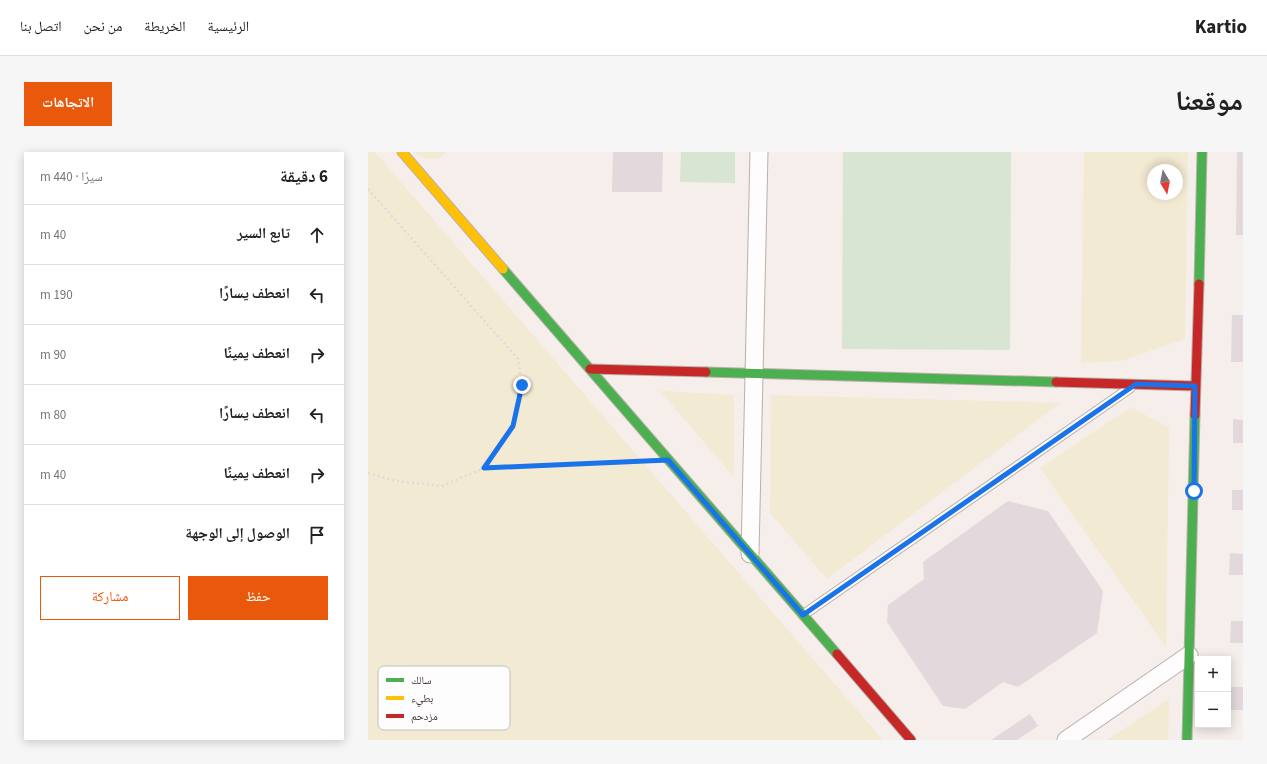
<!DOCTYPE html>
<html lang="ar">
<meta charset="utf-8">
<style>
:root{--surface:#fff;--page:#f6f6f6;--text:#222;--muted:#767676;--line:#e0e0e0;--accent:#ea580c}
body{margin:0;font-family:"Source Sans 3","Noto Naskh Arabic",sans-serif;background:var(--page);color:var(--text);direction:rtl}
.controls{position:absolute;right:12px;bottom:12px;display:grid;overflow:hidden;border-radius:0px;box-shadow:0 2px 10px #0003}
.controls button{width:36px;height:36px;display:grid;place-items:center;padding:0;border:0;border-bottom:1px solid var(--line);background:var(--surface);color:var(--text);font:20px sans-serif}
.compass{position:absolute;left:779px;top:12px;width:36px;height:36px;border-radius:50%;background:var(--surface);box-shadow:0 2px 10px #0003;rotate:170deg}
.stop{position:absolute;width:12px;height:12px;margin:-9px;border:3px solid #1a73e8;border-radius:50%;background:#fff}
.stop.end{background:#1a73e8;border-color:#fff;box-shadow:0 1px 4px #0008}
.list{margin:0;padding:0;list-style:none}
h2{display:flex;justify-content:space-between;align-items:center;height:52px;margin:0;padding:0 16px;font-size:17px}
h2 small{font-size:13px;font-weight:400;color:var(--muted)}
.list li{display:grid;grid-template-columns:26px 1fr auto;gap:12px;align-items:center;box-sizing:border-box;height:60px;padding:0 16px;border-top:1px solid var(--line)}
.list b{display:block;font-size:15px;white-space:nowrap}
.list em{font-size:13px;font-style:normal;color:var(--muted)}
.actions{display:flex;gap:8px;padding:12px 16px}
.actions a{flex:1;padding:9px 0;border:1px solid var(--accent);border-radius:0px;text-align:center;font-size:14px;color:var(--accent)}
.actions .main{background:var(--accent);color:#fff}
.icon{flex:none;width:22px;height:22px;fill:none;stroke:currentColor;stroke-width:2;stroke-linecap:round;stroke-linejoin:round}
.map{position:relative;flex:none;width:875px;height:588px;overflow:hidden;direction:ltr;border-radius:0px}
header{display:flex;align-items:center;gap:24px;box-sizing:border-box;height:56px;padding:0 20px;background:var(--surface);border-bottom:1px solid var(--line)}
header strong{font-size:19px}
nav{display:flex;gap:22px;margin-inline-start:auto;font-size:14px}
.intro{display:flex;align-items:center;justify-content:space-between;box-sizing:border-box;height:96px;padding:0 24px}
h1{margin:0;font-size:28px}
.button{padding:10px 18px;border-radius:0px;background:var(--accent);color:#fff;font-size:14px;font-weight:700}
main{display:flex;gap:24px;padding:0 24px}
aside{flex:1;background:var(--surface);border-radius:0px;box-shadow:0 2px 10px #0003}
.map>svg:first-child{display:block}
</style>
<header>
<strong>Kartio</strong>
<nav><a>الرئيسية</a><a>الخريطة</a><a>من نحن</a><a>اتصل بنا</a></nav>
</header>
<div class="intro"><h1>موقعنا</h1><a class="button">الاتجاهات</a></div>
<main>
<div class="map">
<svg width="875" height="588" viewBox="0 0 875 588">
<rect width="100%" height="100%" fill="#f6eeea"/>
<path fill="#d8e5d2" d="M313 0H367V31L312 30Z
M475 0H643L642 198 474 197Z"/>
<path fill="#f3ead3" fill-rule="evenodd" d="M0 0H7L515 588H0Z
M45 0H78C70 11 55 7 45 0Z
M716 0H820L817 187 753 209 713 211ZM785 18H809V42H785Z
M292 239 366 243V325Z
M403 243 692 251 459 427 402 361Z
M763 255 801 276 798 495 672 316Z
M801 547 800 588H739Z"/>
<path fill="#e3d9dd" d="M245 0H295L294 40H244Z
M869 0H875V83H868Z
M864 163H875V210H863Z
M865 267 875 268V291H865Z
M864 338H875V358H864Z
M640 349 680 359 735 439 729 481 650 535 635 530 597 557 575 554 519 470 520 453 556 427 555 410Z
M862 401 875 402V423H861Z
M863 469H875V491H862Z
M860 535H875V558H860Z
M662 562 670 574 649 588H623Z"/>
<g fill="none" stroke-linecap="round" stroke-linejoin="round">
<g stroke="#bab0ab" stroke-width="11">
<path id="lane" d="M435 463 762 236"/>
</g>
<g stroke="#bab0ab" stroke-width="19">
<path id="street" d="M382 402 391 0
M698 588 821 503"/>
</g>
<g stroke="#bab0ab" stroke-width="11">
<path id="fast" d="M135 117 469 502
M831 132 834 0
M338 220 688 230
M819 588 827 263"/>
</g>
<g stroke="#bab0ab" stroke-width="11">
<path id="slow" d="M34 0 135 117"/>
</g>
<g stroke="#bab0ab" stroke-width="11">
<path id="jam" d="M222 217 338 220
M688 230 827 234
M827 263 831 132
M469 502 543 588"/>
</g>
<path stroke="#dedbda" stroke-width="2.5" stroke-dasharray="2 3" stroke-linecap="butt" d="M0 37 150 207 154 233 145 274 116 316 74 334 28 329 0 321
M116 316 277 309"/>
<use href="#lane" stroke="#fefcfc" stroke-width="9"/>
<use href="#street" stroke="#fefcfc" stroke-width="17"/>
<use href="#fast" stroke="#4caf50" stroke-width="9"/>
<use href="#slow" stroke="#ffc107" stroke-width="9"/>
<use href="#jam" stroke="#c62828" stroke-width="9"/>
</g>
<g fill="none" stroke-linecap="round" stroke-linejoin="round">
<path stroke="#1a73e8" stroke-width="5" d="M154 233 145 274 116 316 300 308 435 463 768 232 827 234 826 339"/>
</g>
<rect x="10" y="514" width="132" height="64" rx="6" fill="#fdfdfd" stroke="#c4c0be" stroke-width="1"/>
<rect x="18" y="526" width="18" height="4" fill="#4caf50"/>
<rect x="18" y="544" width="18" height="4" fill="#ffc107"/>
<rect x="18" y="562" width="18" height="4" fill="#c62828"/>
<g font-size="11" fill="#40332c">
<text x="43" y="532">سالك</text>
<text x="43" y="550">بطيء</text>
<text x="43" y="568">مزدحم</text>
</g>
</svg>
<div class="controls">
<button>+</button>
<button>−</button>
</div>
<svg class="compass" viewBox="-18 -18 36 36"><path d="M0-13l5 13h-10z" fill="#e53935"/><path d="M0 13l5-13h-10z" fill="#767676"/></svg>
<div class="stop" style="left:826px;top:339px"></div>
<div class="stop end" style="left:154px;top:233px"></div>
</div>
<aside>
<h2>6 دقيقة<small>سيرًا · 440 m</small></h2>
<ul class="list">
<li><svg class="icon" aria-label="ahead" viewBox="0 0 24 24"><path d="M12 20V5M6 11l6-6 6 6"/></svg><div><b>تابع السير</b></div><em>40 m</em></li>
<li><svg class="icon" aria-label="left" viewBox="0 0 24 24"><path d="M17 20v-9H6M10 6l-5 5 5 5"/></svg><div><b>انعطف يسارًا</b></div><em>190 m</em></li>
<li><svg class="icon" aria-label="right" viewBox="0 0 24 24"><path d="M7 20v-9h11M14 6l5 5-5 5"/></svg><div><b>انعطف يمينًا</b></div><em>90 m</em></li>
<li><svg class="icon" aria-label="left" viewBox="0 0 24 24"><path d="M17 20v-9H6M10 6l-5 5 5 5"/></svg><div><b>انعطف يسارًا</b></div><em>80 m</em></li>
<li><svg class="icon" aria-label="right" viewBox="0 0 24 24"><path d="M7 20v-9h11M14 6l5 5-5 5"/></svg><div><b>انعطف يمينًا</b></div><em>40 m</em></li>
<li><svg class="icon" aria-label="arrive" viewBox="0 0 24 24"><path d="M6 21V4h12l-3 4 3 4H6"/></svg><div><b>الوصول إلى الوجهة</b></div></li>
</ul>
<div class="actions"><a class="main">حفظ</a><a>مشاركة</a></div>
</aside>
</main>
